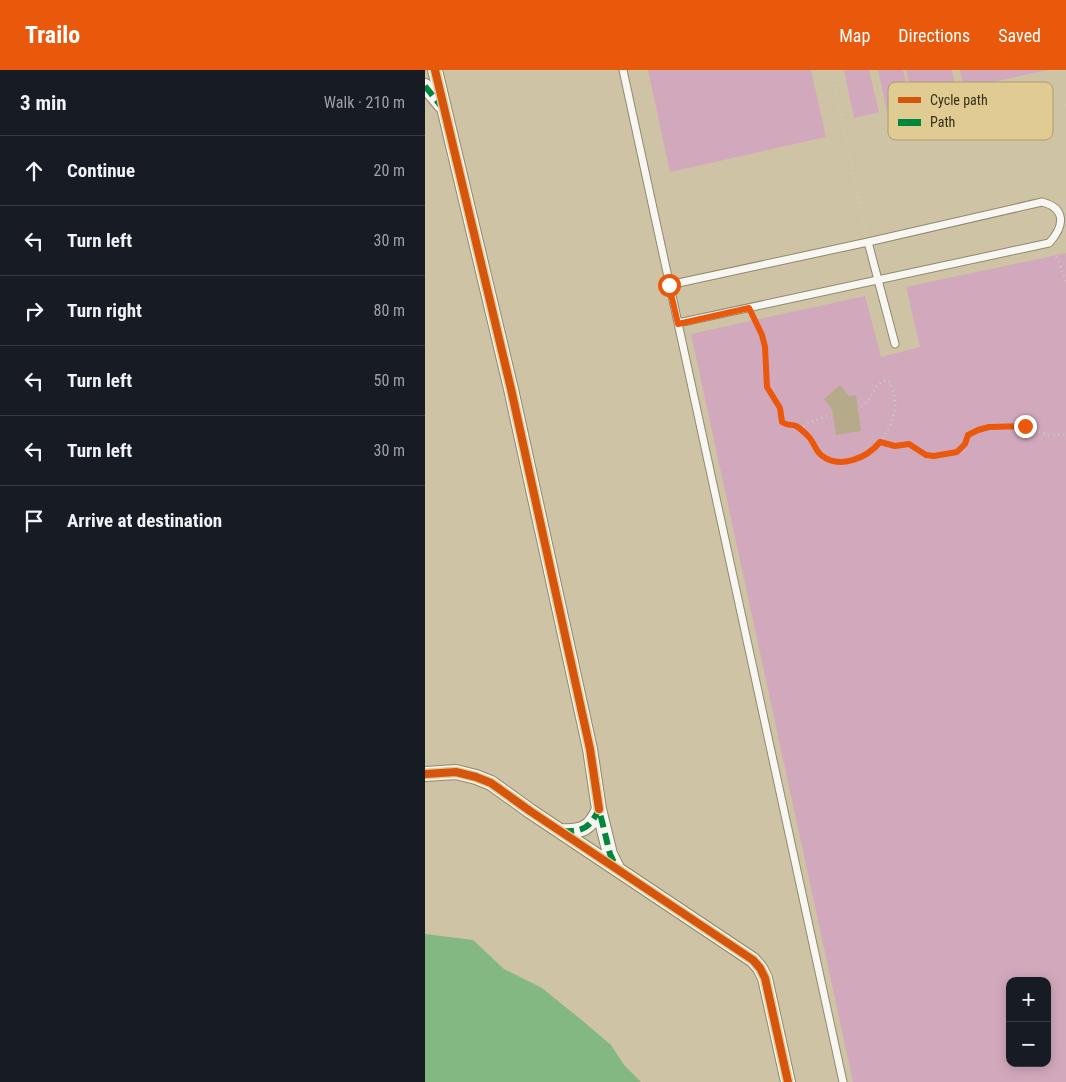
<!DOCTYPE html>
<meta charset="utf-8">
<style>
:root{--surface:#171b24;--page:#242831;--text:#f1f3f6;--muted:#9ea1a6;--line:#363941;--accent:#ea580c}
body{margin:0;font-family:"Roboto Condensed",sans-serif;background:var(--page);color:var(--text)}
.controls{position:absolute;right:15px;bottom:15px;display:grid;overflow:hidden;border-radius:10px;box-shadow:0 2px 12px #0003}
.controls button{width:45px;height:45px;display:grid;place-items:center;padding:0;border:0;border-bottom:1px solid var(--line);background:var(--surface);color:var(--text);font:25px sans-serif}
.stop{position:absolute;width:15px;height:15px;margin:-11px;border:4px solid #ea580c;border-radius:50%;background:#fff}
.stop.end{background:#ea580c;border-color:#fff;box-shadow:0 1px 5px #0008}
.list{margin:0;padding:0;list-style:none}
h2{display:flex;justify-content:space-between;align-items:center;height:65px;margin:0;padding:0 20px;font-size:21px}
h2 small{font-size:16px;font-weight:400;color:var(--muted)}
.list li{display:grid;grid-template-columns:32px 1fr auto;gap:15px;align-items:center;box-sizing:border-box;height:70px;padding:0 20px;border-top:1px solid var(--line)}
.list b{display:block;font-size:19px;white-space:nowrap}
.list em{font-size:16px;font-style:normal;color:var(--muted)}
.icon{flex:none;width:28px;height:28px;fill:none;stroke:currentColor;stroke-width:2;stroke-linecap:round;stroke-linejoin:round}
.map{position:relative;flex:none;width:641px;height:1012px;overflow:hidden}
header{display:flex;align-items:center;gap:30px;box-sizing:border-box;height:70px;padding:0 25px;background:var(--accent);color:#fff}
header strong{font-size:24px}
nav{display:flex;gap:28px;margin-inline-start:auto;font-size:18px}
main{display:flex}
aside{flex:1;background:var(--surface)}
.map>svg:first-child{display:block}
</style>
<header>
<strong>Trailo</strong>
<nav><a>Map</a><a>Directions</a><a>Saved</a></nav>
</header>
<main>
<aside>
<h2>3 min<small>Walk · 210 m</small></h2>
<ul class="list">
<li><svg class="icon" aria-label="ahead" viewBox="0 0 24 24"><path d="M12 20V5M6 11l6-6 6 6"/></svg><div><b>Continue</b></div><em>20 m</em></li>
<li><svg class="icon" aria-label="left" viewBox="0 0 24 24"><path d="M17 20v-9H6M10 6l-5 5 5 5"/></svg><div><b>Turn left</b></div><em>30 m</em></li>
<li><svg class="icon" aria-label="right" viewBox="0 0 24 24"><path d="M7 20v-9h11M14 6l5 5-5 5"/></svg><div><b>Turn right</b></div><em>80 m</em></li>
<li><svg class="icon" aria-label="left" viewBox="0 0 24 24"><path d="M17 20v-9H6M10 6l-5 5 5 5"/></svg><div><b>Turn left</b></div><em>50 m</em></li>
<li><svg class="icon" aria-label="left" viewBox="0 0 24 24"><path d="M17 20v-9H6M10 6l-5 5 5 5"/></svg><div><b>Turn left</b></div><em>30 m</em></li>
<li><svg class="icon" aria-label="arrive" viewBox="0 0 24 24"><path d="M6 21V4h12l-3 4 3 4H6"/></svg><div><b>Arrive at destination</b></div></li>
</ul>
</aside>
<div class="map">
<svg width="641" height="1012" viewBox="0 0 641 1012">
<rect width="100%" height="100%" fill="#cec3a4"/>
<path fill="#d2a9bc" fill-rule="evenodd" d="M223 0H386L401 67 245 102Z
M422 0H444L454 42 429 48 419 1Z
M453 0H478L486 35 462 41Z
M481 0H527L531 20 488 30Z
M535 0H623L539 18Z
M641 183V1012H428L266 264 440 226 456 287 495 277 481 217ZM585 911H622V993H585Z"/>
<path fill="#83b883" d="M0 864 48 870 79 899 117 918 159 952 186 975 199 995 216 1012H0Z"/>
<path fill="#b5aa89" d="M415 315 424 326 431 325 436 361 411 365 407 339 399 329Z"/>
<g fill="none" stroke-linecap="round" stroke-linejoin="round">
<g stroke="#90886f" stroke-width="9">
<path id="lane" d="M198 0 418 1012
M443 172 470 274
M244 215 443 172 617 132C641 138 640 156 624 173L253 253"/>
</g>
<g stroke="#90886f" stroke-width="16">
<path id="street" d="M10 0 86 319 165 679 174 739
M0 16 16 35
M0 704 31 702 51 707 66 713 105 741 328 890 335 898 340 908 363 1012
M136 761C157 762 165 759 174 739L185 784 192 798"/>
</g>
<path stroke="#ccc9bf" stroke-width="3" stroke-dasharray="1 4" stroke-linecap="butt" d="M407 0 441 163
M616 35C625 31 632 31 641 35
M630 182 641 211
M328 248 337 265 340 277 343 317 355 338 357 352C362 356 366 354 371 357 375 358 380 363 383 366 392 375 393 387 406 391 440 400 472 362 470 331 469 323 468 315 462 310 448 312 448 331 435 337
M375 360 381 354 404 345
M455 372 470 376 484 374 501 385 509 386 532 381 539 374 543 365 548 362 564 357 600 356 623 365H641"/>
<use href="#lane" stroke="#f8f6f1" stroke-width="7"/>
<use href="#street" stroke="#f8f6f1" stroke-width="14"/>
<path stroke="#00873e" stroke-width="6" stroke-dasharray="12 6" stroke-linecap="butt" d="M0 16 16 36
M137 761C158 762 165 758 174 739L185 784 191 797"/>
<g stroke="#e0cb93" stroke-width="11">
<path id="cycleway" d="M10 0 86 319 165 679 174 739
M0 704 31 702 51 707 66 713 105 741 328 890 335 898 340 908 363 1012"/>
</g>
<use href="#cycleway" stroke="#d6550d" stroke-width="8"/>
</g>
<g fill="none" stroke-linecap="round" stroke-linejoin="round">
<path stroke="#ea580c" stroke-width="6" d="M244 215 253 254 324 238 337 265 340 277 342 317 355 338 357 352C362 356 366 354 371 356 375 358 380 363 383 366 389 372 390 380 396 385 414 400 442 388 455 372L470 376 484 374 501 385 509 386 532 382 540 374 543 365 553 360 564 357 600 356"/>
</g>
<rect x="463" y="12" width="165" height="58" rx="8" fill="#e0cb93" stroke="#ad9c6e" stroke-width="1"/>
<rect x="473" y="27" width="23" height="6" fill="#d6550d"/>
<rect x="473" y="49" width="23" height="7" fill="#00873e"/>
<g font-size="14" fill="#362e17">
<text x="505" y="35">Cycle path</text>
<text x="505" y="57">Path</text>
</g>
</svg>
<div class="controls">
<button>+</button>
<button>−</button>
</div>
<div class="stop" style="left:244px;top:215px"></div>
<div class="stop end" style="left:600px;top:356px"></div>
</div>
</main>
